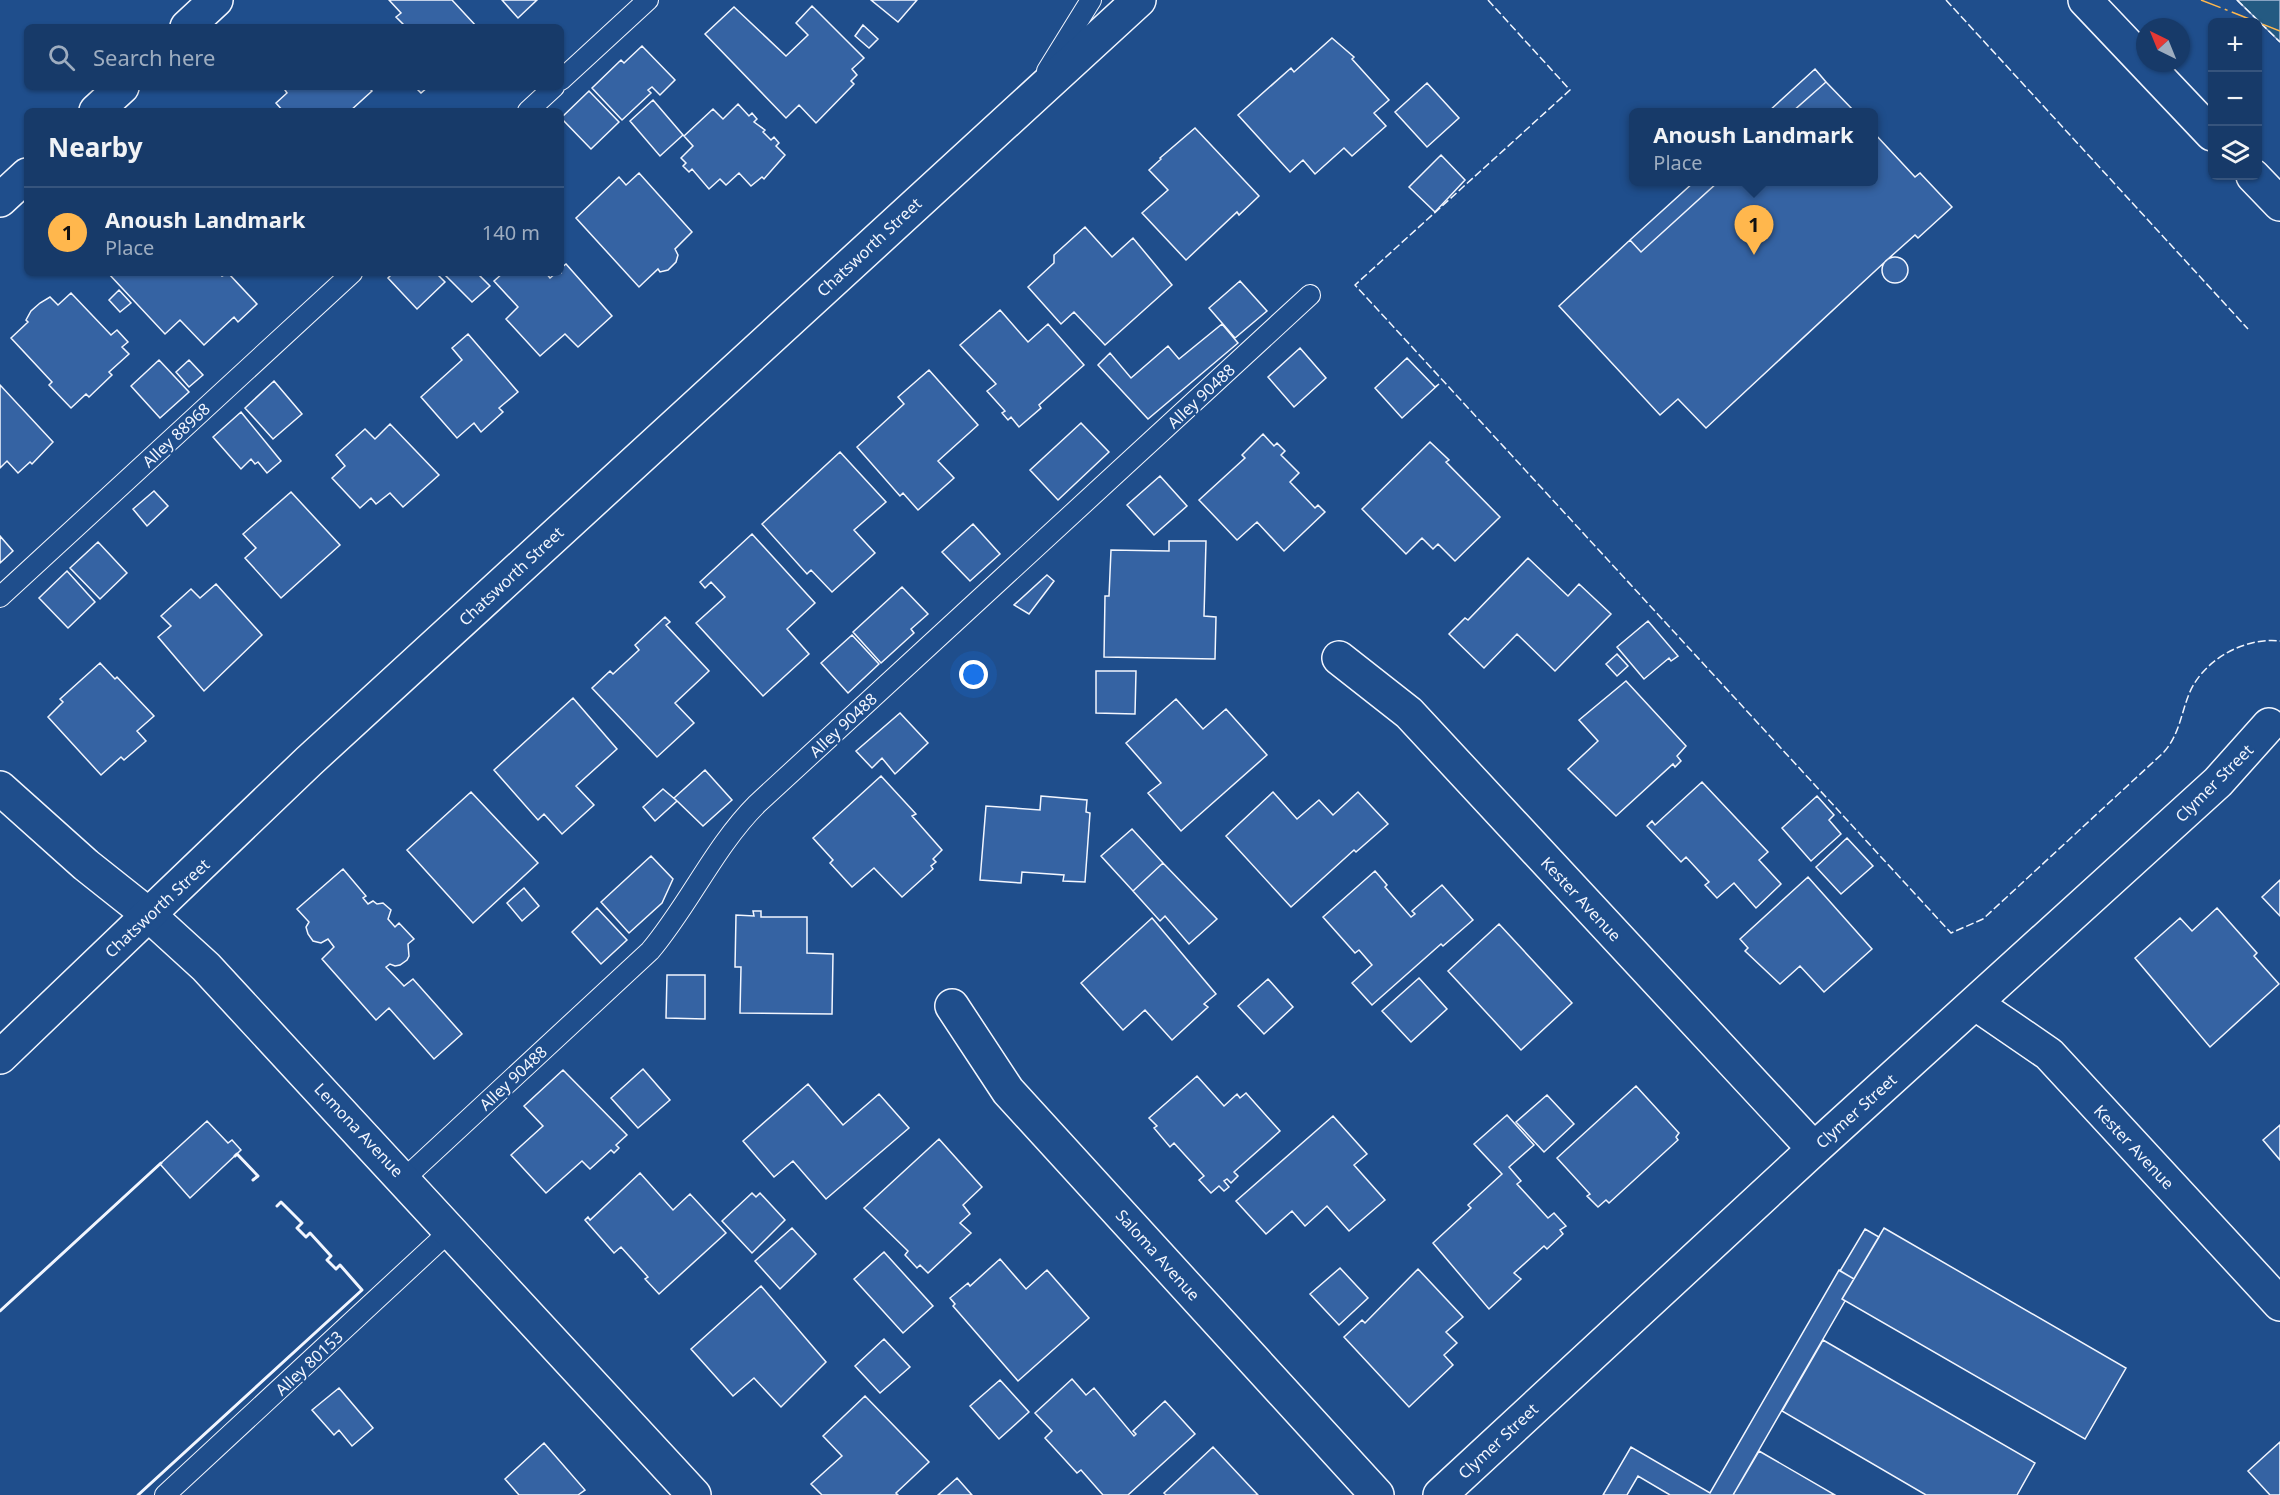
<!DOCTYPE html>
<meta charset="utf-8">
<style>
:root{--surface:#173a69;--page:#244571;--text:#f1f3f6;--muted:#9eadc0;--line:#36547d;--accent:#ffb74d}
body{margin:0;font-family:"Noto Sans",sans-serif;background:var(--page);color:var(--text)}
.controls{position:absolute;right:18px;top:18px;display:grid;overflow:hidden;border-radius:9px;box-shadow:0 2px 4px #0004}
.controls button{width:54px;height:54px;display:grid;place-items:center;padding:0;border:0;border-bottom:2px solid var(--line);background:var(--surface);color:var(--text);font:30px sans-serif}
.compass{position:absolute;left:2136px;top:18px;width:54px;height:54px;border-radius:50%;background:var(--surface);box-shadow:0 2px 4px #0004;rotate:317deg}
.you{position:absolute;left:974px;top:675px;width:21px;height:21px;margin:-15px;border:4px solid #fff;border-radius:50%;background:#1a73e8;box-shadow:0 0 0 9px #1a73e833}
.badge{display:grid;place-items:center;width:39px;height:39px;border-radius:50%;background:var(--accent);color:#111;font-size:20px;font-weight:700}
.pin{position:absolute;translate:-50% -50px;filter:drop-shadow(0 2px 3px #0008)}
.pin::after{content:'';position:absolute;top:32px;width:21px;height:18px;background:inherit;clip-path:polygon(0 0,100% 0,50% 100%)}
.popup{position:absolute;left:1629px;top:108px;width:249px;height:78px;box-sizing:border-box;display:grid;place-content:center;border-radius:9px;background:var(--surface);filter:drop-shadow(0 2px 4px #0005);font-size:20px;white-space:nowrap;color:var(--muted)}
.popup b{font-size:22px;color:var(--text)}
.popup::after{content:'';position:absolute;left:50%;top:100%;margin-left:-12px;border:12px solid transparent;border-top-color:var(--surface)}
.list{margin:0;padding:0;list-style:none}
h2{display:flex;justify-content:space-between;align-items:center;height:78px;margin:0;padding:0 24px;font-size:26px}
h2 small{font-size:20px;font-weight:400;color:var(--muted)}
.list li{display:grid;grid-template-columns:39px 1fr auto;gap:18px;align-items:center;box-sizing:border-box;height:90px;padding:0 24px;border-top:2px solid var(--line)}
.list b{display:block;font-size:22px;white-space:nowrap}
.list p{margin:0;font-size:20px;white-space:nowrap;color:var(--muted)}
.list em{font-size:20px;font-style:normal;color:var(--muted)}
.icon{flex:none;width:33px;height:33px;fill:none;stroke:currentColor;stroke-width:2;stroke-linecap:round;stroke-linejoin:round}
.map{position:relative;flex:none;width:2280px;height:1495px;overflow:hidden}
.search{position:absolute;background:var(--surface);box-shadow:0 2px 4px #0004;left:24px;top:24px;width:540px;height:66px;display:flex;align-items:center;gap:15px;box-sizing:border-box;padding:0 21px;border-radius:9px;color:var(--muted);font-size:22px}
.panel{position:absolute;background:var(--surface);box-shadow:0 2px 4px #0004;left:24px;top:108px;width:540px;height:168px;border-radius:9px}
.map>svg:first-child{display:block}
</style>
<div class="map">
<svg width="2280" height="1495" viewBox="0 0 2280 1495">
<rect width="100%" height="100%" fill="#1f4e8c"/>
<path fill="#245a82" stroke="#a8bbd7" stroke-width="1.5" d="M2237 0H2280V42Z"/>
<path fill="#3563a3" stroke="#f2f6ff" stroke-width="1.5" d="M389 0H452L477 27H406L396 17 401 13Z
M502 0H537L518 18Z
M871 0H917L898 22Z
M812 6 864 58 852 69 857 75 851 81 854 84 816 123 799 105 786 118 705 34 734 7 786 56 808 35 796 23Z
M863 25 878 39 869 48 855 36Z
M1332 38 1354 57 1352 59 1389 100 1374 113 1386 126 1352 156 1344 148 1315 174 1303 160 1290 172 1238 115 1291 68 1294 72Z
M642 46 675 80 660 95 652 87 648 90 651 93 622 120 592 88 621 60 624 63Z
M1815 69 1826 82 1792 112H1768Z
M1826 82 1855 112H1792Z
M1427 83 1459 118 1427 147 1395 112Z
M283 87H368L372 91 350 111H283L276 103 287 93Z
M415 87H428L421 93Z
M589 91 619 122 591 149 561 118Z
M653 100 683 135 660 156 630 121Z
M738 104 749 116 752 113 757 119 754 122 765 130 763 132 771 140 774 137 779 143 776 146 785 155 764 179 762 177 751 186 739 173 726 185 720 179 709 189 692 169 689 172 683 166 686 163 681 158 693 146 684 136 713 109 723 119Z
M1195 128 1259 196 1239 215 1237 212 1186 260 1142 213 1168 190 1149 170 1161 159 1160 158Z
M1874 133 1915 177 1920 173 1952 207 1918 238 1915 235 1888 259 1706 428 1678 399 1660 415 1559 306 1630 240 1641 252 1718 182H1874Z
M1441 155 1465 180 1435 212 1409 187Z
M639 173 692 232 675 249 678 255 676 262 668 270 660 272 658 269 639 287 576 218 619 177 626 185Z
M1694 182H1718L1641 252 1630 240Z
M1085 227 1112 257 1133 238 1172 285 1105 345 1074 312 1061 324 1028 287 1054 263V255Z
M1882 270a13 13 0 1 1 26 0a13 13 0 1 1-26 0Z
M566 264 612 316 578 347 565 334 540 356 506 319 518 307 494 281 503 273H546L550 278 556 273H561V268Z
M108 273H219L222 276 228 273 257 304 238 322 234 317 204 345 180 320 165 334Z
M393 273H436L445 282 417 309 388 278Z
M443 273H477L490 286 472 302Z
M1240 281 1267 311 1235 338 1209 308Z
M119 290 131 303 120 312 109 300Z
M71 293 111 335 117 330 128 342 122 347 129 354 109 372 112 375 89 397 86 394 71 408 49 385 52 382 11 338 28 322 26 320 31 311 40 303 50 297 58 305Z
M1000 310 1028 342 1048 324 1084 365 1039 405 1041 408 1019 427 1011 417 1008 420 1002 413 1005 411 987 391 996 384 960 345Z
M1222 324 1238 343 1148 419 1098 365 1110 353 1131 378 1168 346 1179 359Z
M468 334 518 392 499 408 503 412 481 432 474 423 457 438 421 397 462 360 452 348Z
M1300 348 1326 378 1294 407 1268 377Z
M1407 358 1435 387 1439 384 1402 418 1375 388Z
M159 360 189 392 160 418 131 386Z
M189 360 203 375 189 387 176 372Z
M929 370 978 425 938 461 954 478 918 510 903 493 900 496 857 447 904 404 898 397Z
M274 381 302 414 273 439 245 408Z
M0 385 53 442 32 464 30 462 18 473 7 461 0 468Z
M241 412 281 461 267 473 258 462 255 464 251 459 241 469 213 437Z
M1081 423 1109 452 1058 500 1030 470Z
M390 424 439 475 403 507 390 493 376 504 371 498 360 508 332 478 345 466 336 455 365 429 375 439Z
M1263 434 1274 446 1277 443 1285 451 1281 455 1299 473 1290 482 1315 508 1318 505 1325 512 1284 551 1257 522 1237 540 1199 500 1245 458 1242 455Z
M1430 442 1449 460 1446 462 1500 517 1455 561 1438 544 1433 549 1422 538 1406 554 1362 509Z
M840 452 886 502 854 530 875 553 832 592 811 570 807 574 762 524Z
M1160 476 1187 506 1154 535 1127 505Z
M154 491 168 506 147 526 133 509Z
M291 492 340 545 281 598 245 558 256 548 243 534Z
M973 524 1000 554 970 581 942 552Z
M752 534 815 603 787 629 809 654 763 696 696 623 725 597 711 582 705 588 700 582Z
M0 536 13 551 0 563Z
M1169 541H1206L1204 616 1216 617 1215 659 1104 657 1105 596H1109L1111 550 1169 551Z
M98 542 127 573 100 599 70 568Z
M1528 558 1568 596 1579 584 1611 614 1555 671 1517 634 1484 668 1449 634 1465 618 1468 620Z
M67 571 95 602 68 628 39 598Z
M1047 575 1054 581 1029 614 1014 605Z
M216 584 262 635 204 691 158 637 171 626 161 616 191 589 200 598Z
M902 587 928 614 911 629 914 633 881 663 853 632Z
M665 617 670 622 666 625 709 671 675 703 694 723 657 757 592 688 610 671 613 674 639 650 635 645Z
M1648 621 1678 656 1671 661 1669 658 1644 679 1617 647Z
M852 635 879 664 848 693 821 663Z
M1617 654 1628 666 1617 676 1606 664Z
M100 663 115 679 117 677 154 716 137 731 146 741 124 760 121 757 101 775 48 717 63 702 60 699Z
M1096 671H1136L1135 714 1096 713Z
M1626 681 1686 746 1677 756 1681 761 1675 767 1673 764 1616 816 1568 769 1598 741 1579 720Z
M573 698 617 749 576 786 594 805 562 834 544 814 538 820 494 770Z
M1176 699 1203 729 1226 709 1267 755 1181 831 1148 793 1161 783 1126 743Z
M900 713 928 743 895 774 882 758 872 768 856 751Z
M705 770 732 800 703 826 674 798Z
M881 776 916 814 912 816 942 850 933 859 936 862 931 866 933 869 902 897 874 868 852 887 830 863 833 860 813 838Z
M1702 782 1768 852 1759 860 1781 884 1756 908 1734 883 1717 898 1705 885 1709 882 1686 857 1681 862 1647 826 1652 821 1655 825Z
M663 789 677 801 655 821 643 807Z
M471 792 538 863 473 923 407 850Z
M1273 792 1297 819 1319 800 1333 815 1358 792 1388 824 1356 852 1354 850 1291 907 1226 836Z
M1041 796 1087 800 1086 812 1090 813 1085 882 1063 881 1064 875 1022 872 1021 883 980 880 986 806 1040 810Z
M1817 796 1834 815 1829 820 1841 834 1811 861 1782 828Z
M1132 829 1163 863 1133 891 1101 856Z
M1847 838 1873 866 1841 894 1816 867Z
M651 856 673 879 662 903 629 933 601 902Z
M1163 863 1217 919 1189 944 1165 916 1160 921 1133 891Z
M343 869 366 896 363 898 368 904 373 901 377 904 383 903 391 910 388 919 395 927 399 923 414 939 408 944 409 956 407 960 400 965 395 966 390 964 386 967 404 986 413 979 462 1034 434 1059 389 1008 376 1020 322 959 334 947 328 939 321 943 313 941 308 934 306 927 309 922 297 909Z
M1375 871 1387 885 1385 887 1411 917 1415 914 1412 911 1442 885 1473 920 1443 946 1441 944 1372 1005 1352 983 1372 965 1359 950 1355 953 1323 917Z
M1808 877 1872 949 1824 992 1800 966 1780 984 1745 951 1748 948 1740 939Z
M2280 880V916L2262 897Z
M524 888 539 906 522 921 507 903Z
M597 908 627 940 601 964 572 932Z
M2217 908 2257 953 2254 956 2279 984 2210 1047 2135 958 2180 918 2192 931Z
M753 911H761V917H807V953L833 954 832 1014 740 1013 741 967H735L736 915 754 916Z
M1152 918 1216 994 1204 1004 1208 1007 1172 1040 1145 1010 1123 1030 1081 983Z
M1499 924 1572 1003 1521 1050 1448 971Z
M667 975H705V1019L666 1018Z
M1419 978 1447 1009 1411 1042 1382 1011Z
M1268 979 1293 1007 1264 1034 1238 1006Z
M643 1069 670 1100 638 1128 611 1098Z
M563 1070 627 1135 616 1145 619 1148 614 1153 611 1150 590 1169 582 1161 546 1193 511 1155 543 1126 524 1106Z
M1197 1076 1224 1106 1237 1094 1240 1098 1246 1093 1280 1131 1234 1172 1238 1176 1231 1183 1227 1179 1224 1181 1229 1187 1224 1191 1219 1186 1211 1193 1199 1180 1204 1176 1174 1143 1170 1147 1154 1128 1157 1126 1149 1118Z
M808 1084 843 1125 879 1094 909 1128 826 1199 793 1161 774 1177 743 1141Z
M1636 1086 1679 1133 1676 1137 1678 1140 1609 1203 1606 1200 1598 1207 1587 1196 1590 1194 1557 1158Z
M1547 1095 1574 1124 1544 1152 1516 1122Z
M1507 1115 1534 1145 1509 1167 1521 1181 1517 1184 1548 1218 1554 1213 1566 1226 1560 1230 1563 1234 1547 1249 1544 1246 1514 1273 1521 1279 1489 1309 1433 1243 1471 1208 1468 1205 1502 1174 1474 1144Z
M1333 1116 1367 1154 1354 1165 1385 1200 1349 1231 1327 1206 1305 1226 1292 1211 1266 1234 1236 1201Z
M207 1121 228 1143 232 1140 241 1150 190 1198 160 1164Z
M2280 1125V1160L2263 1140Z
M939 1139 982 1187 963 1205 970 1214 960 1223 971 1233 928 1273 920 1265 917 1268 905 1255 908 1251 864 1208Z
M640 1173 673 1210 690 1194 726 1233 659 1294 645 1279 648 1277 621 1247 614 1253 585 1220 588 1217 590 1220Z
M752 1193 756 1197 760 1193 785 1220 752 1253 722 1221Z
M792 1228 816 1254 780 1289 755 1261Z
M1884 1228 2126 1368 2085 1439 1842 1299Z
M1865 1229 1879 1237 1854 1279 1840 1271Z
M884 1252 933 1306 903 1333 854 1279Z
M1000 1259 1026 1289 1047 1270 1089 1318 1018 1381 953 1306 955 1304 950 1298 968 1283 970 1286Z
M1340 1268 1368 1298 1339 1325 1310 1294Z
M1418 1269 1463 1317 1446 1332 1457 1343 1444 1355 1453 1365 1409 1407 1344 1337 1362 1320 1365 1323Z
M1839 1270 1854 1279 1842 1299 1845 1301 1733 1495H1670L1638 1476 1627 1495H1603L1631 1447 1710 1493Z
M761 1286 826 1362 781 1407 754 1378 733 1396 691 1349Z
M884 1339 910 1367 880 1393 855 1366Z
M1823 1340 2035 1463 2017 1495H1926L1782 1411Z
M1072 1379 1086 1395 1094 1388 1134 1436 1136 1434 1133 1431 1165 1401 1195 1434 1128 1495H1103L1081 1470 1077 1473 1045 1438 1052 1431 1035 1413Z
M1000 1380 1029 1412 999 1439 970 1406Z
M339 1388 373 1428 352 1446 339 1430 334 1435 312 1410Z
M865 1396 929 1462 896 1493 898 1495H822L811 1484 842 1456 823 1436Z
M2280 1442V1495H2270L2248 1471Z
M544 1443 585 1490 578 1495H519L505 1479Z
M1213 1447 1258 1495H1166L1164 1493Z
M1759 1451 1835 1495H1733Z
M957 1478 972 1495H938Z"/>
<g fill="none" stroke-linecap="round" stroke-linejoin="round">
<g stroke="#f2f6ff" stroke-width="22">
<path id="service" d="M1047 71 1091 0
M561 80 648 0
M528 111 554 87
M0 597 352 273
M404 1179 650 951C689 905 714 847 757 804L1310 295
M165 1495 451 1230"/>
</g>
<g stroke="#f2f6ff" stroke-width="36">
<path id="minor" d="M187 27 216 0
M96 111 122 87
M0 200 27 175
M1339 658 1409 713 1814 1149
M0 788 86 865 149 915
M1976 1004 2049 1054 2280 1304
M952 1006 1008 1091 1377 1495
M1440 1495 1814 1149 2218 782 2269 725"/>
</g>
<g stroke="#f2f6ff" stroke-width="36">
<path id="tertiary" d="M149 915 206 967 694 1495"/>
</g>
<g stroke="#f2f6ff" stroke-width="36">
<path id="secondary" d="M0 1057 309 761 1139 0"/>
</g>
<g stroke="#f2f6ff" stroke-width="36">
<path id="primary" d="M2085 0 2212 134
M2253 176 2280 204"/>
</g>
<use href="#service" stroke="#1f4e8c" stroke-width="20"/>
<use href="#minor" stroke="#1f4e8c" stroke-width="33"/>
<use href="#tertiary" stroke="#1f4e8c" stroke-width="33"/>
<use href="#secondary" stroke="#1f4e8c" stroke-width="33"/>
<use href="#primary" stroke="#1f4e8c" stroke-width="33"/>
<path stroke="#f2f6ff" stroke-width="1.5" stroke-dasharray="8 3" stroke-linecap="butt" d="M1488 0 1570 90 1355 285 1951 933 1983 919 2163 753C2179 736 2181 714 2189 694 2203 660 2244 637 2280 641
M1946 0 2248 329
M2237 0 2280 42"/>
<path stroke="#f2f6ff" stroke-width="3" d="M235 1156 237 1154 258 1176 253 1180
M0 1311 161 1163
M138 1495 362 1290 340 1265 336 1269 327 1260 331 1256 310 1233 306 1237 297 1228 302 1223 281 1202 277 1206"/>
<path stroke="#ffb74d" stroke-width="1.5" stroke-dasharray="21 4.5 3 4.5" stroke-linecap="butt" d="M2201 0 2280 31"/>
</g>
<g text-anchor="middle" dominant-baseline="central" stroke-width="4.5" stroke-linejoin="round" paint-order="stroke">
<g font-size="16" fill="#f2f6ff" stroke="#1f4e8c">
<text transform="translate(869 247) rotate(-43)">Chatsworth Street</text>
<text transform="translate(1201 396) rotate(-43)">Alley 90488</text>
<text transform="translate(176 435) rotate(-43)">Alley 88968</text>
<text transform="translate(511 576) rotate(-43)">Chatsworth Street</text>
<text transform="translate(843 725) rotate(-43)">Alley 90488</text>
<text transform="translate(2214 783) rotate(-45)">Clymer Street</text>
<text transform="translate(1581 899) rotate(47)">Kester Avenue</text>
<text transform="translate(157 908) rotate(-43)">Chatsworth Street</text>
<text transform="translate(513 1078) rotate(-43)">Alley 90488</text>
<text transform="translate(1856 1111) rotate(-42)">Clymer Street</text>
<text transform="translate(359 1130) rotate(47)">Lemona Avenue</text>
<text transform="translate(2134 1147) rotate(47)">Kester Avenue</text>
<text transform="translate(1158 1255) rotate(48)">Saloma Avenue</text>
<text transform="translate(309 1363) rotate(-43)">Alley 80153</text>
<text transform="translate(1498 1441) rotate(-43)">Clymer Street</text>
</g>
</g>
</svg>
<div class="controls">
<button>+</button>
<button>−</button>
<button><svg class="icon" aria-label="layers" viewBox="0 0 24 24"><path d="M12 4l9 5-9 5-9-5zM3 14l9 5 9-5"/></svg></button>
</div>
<svg class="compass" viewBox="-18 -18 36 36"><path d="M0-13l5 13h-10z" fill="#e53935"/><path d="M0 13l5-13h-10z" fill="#9eadc0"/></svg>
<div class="you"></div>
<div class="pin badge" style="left:1754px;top:255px">1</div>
<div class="popup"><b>Anoush Landmark</b>Place</div>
<div class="search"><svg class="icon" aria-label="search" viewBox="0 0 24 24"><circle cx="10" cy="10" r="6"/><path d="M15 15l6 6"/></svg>Search here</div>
<section class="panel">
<h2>Nearby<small></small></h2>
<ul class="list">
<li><span class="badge">1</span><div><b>Anoush Landmark</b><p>Place</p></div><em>140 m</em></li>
</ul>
</section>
</div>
